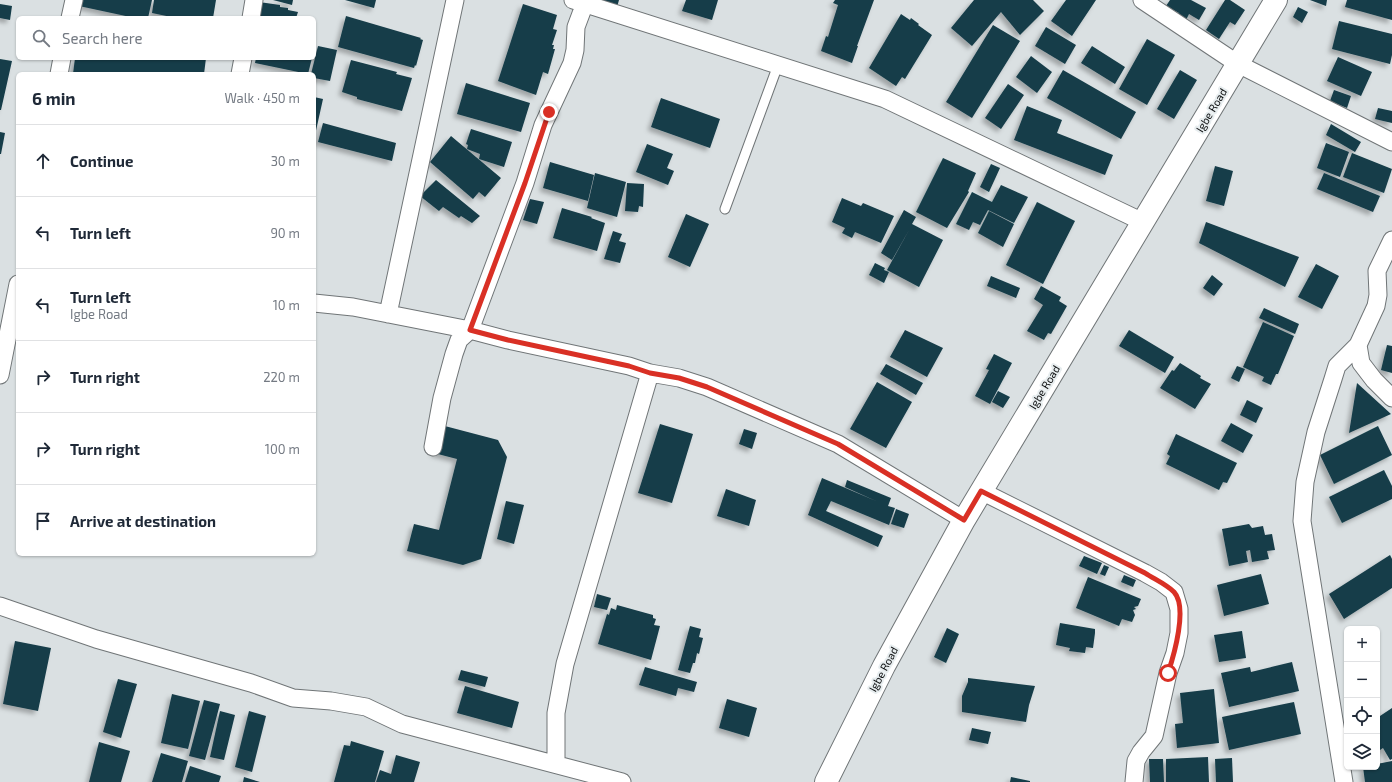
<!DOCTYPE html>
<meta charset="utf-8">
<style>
:root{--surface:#fff;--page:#f6f6f7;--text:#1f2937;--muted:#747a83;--line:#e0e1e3}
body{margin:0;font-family:"Exo 2",sans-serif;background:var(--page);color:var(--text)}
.controls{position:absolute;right:12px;bottom:12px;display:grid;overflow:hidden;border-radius:6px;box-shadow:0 1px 3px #0004}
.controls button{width:36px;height:36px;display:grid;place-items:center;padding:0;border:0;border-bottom:1px solid var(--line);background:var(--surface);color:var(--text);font:20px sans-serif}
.stop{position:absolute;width:12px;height:12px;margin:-9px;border:3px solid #d93025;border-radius:50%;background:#fff}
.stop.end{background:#d93025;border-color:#fff;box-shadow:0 1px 4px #0008}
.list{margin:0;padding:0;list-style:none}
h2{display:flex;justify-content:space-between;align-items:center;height:52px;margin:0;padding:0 16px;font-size:17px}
h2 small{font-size:13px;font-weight:400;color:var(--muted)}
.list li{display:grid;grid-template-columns:26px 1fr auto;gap:12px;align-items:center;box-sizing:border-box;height:72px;padding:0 16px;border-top:1px solid var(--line)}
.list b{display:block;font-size:15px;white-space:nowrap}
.list p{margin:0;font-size:13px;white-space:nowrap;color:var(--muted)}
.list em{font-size:13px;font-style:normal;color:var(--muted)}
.icon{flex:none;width:22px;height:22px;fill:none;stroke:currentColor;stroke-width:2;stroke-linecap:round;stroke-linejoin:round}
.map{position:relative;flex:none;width:1392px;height:782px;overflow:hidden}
.search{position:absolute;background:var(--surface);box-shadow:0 1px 3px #0004;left:16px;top:16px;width:300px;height:44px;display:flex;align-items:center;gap:10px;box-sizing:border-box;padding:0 14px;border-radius:6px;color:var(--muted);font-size:15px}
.panel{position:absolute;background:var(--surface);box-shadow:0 1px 3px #0004;left:16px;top:72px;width:300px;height:484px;border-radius:6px}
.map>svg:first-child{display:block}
</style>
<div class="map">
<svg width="1392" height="782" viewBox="0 0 1392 782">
<defs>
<filter id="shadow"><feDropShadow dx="-3.5" dy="3.5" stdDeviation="2" flood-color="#0004"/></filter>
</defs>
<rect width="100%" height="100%" fill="#dae0e2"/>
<path fill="#153c48" filter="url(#shadow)" d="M80 0H152L148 18H135L79 6Z
M154 0H216L213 18H176L152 13Z
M273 0H293L292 5Z
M345 0H376L374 8Z
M603 0H619L617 7 603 2Z
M686 0H718L712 20 682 11Z
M835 0H874L857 46H858L852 63 821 51 826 36 828 37 838 5 833 3Z
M974 0H1033L1044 11 1020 35 1001 12 972 46 951 28Z
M1066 0H1096L1072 36 1051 21Z
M1170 0H1191L1206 8 1199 20 1189 14 1185 22 1177 17 1179 13 1166 6Z
M1225 0H1230L1245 10 1235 25 1230 22 1219 39 1206 30Z
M1310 0H1327L1326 6Z
M1347 0H1392V20L1345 7Z
M259 2 280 5V7L288 8V10L298 12 296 18H256Z
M0 4 12 6 10 20 0 18Z
M523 4 557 15 553 29 557 30 552 45H554L553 49H555L548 74 543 72 536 95 498 81Z
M1298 7 1308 12 1302 23 1293 17Z
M901 14 910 20 911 18 919 24 918 25 932 35 905 79 902 77 896 86 869 68Z
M346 16 421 38 420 39 423 40 416 66 415 65 414 68 338 47Z
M1339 21 1392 34V55L1390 64 1332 49Z
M993 25 1020 41 972 118 946 102Z
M1046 27 1076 45 1065 64 1035 46Z
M1147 39 1175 55 1147 105 1119 89Z
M318 46 337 50 330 81 314 78V74H311Z
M1092 46 1125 67 1115 84 1081 63Z
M1031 56 1052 72 1037 93 1016 77Z
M1338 57 1372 72 1361 96 1327 81Z
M75 58H206L204 74H73Z
M256 58H312L308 74 255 63Z
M0 59 12 61 1 110H0Z
M351 60 397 72 396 74 412 78 402 111 357 99V97L342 92Z
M1063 70 1136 112 1121 139 1047 98Z
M1180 70 1197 80 1174 119 1157 109Z
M466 83 530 103 521 132 457 114Z
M1008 84 1024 95 1001 129 985 118Z
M1334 90 1351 96 1347 108 1330 101Z
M314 97 323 99 315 135H314Z
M661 98 720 119 710 148 651 127Z
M1027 106 1062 120 1057 133 1113 155 1105 175 1014 140Z
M1378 108 1392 111V123L1375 119Z
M323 123 396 143 392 161 318 142Z
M1331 124 1361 142 1355 152 1326 135Z
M471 129 512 142 504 167 479 159 480 154 467 149 468 145 466 144Z
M0 132 5 133 1 154H0Z
M451 136 501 178 485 197 479 192 473 199 430 162Z
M1326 143 1349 152 1340 177 1317 168Z
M647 144 673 154 667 168 674 171 668 185 636 172Z
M1352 153 1392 169 1384 193 1343 177Z
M943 158 976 173 968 191 969 192 947 228 916 212Z
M550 162 594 175 588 201 543 188Z
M991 164 1000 168 989 192 980 187Z
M1215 166 1233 171 1224 206 1206 201Z
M595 173 626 182 617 217 587 208Z
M1324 173 1380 196 1373 212 1317 189Z
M436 180 480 216 472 223 461 216 459 218 443 207 439 211 420 196Z
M627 183 644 184 643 207 639 206 638 212 625 211Z
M1001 185 1028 197 1014 223 988 210 980 225 973 222 969 230 956 224 972 192 992 202Z
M842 198 861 206 863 203 894 216 881 243 855 232 852 238 842 233 845 228 832 222Z
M530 199 544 202 537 224 523 220Z
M1037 202 1075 221 1043 284 1006 265Z
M562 208 592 217 591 218 605 223 597 251 553 238Z
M904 210 916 217 912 224 943 240 919 287 887 270 909 230 892 260 881 253Z
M989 211 1014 224 1003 247 978 233Z
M686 214 709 224 690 267 668 257Z
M1206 222 1299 257 1285 287 1199 243Z
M613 231 622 234 619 241 626 243 620 263 604 259Z
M875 263 885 268 884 270 889 272 884 283 869 275Z
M1316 264 1339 276 1322 309 1298 297Z
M1212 275 1223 284 1214 296 1203 288Z
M991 276 1020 288 1016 298 987 286Z
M1041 286 1061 297 1059 301 1067 306 1051 334 1048 333 1044 340 1027 331 1043 305 1034 299Z
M1264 308 1299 324 1295 334 1259 318Z
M1263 322 1294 336 1278 374H1276L1271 385 1262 381 1264 377 1243 367Z
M905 330 943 348 927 377 890 357Z
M1129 330 1174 357 1165 373 1119 346Z
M1387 345 1392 346V373L1381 370Z
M994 354 1012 363 990 404 975 396 989 370 986 369Z
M1180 363 1201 376 1200 378 1211 384 1195 409 1160 388 1172 370 1174 371Z
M886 364 923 383 916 395 880 374Z
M1237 366 1245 369 1239 382 1231 378Z
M877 382 912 402 886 448 850 429Z
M1357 383 1391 414 1349 433Z
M998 391 1010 397 1003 408 992 402Z
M1247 400 1263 408 1256 423 1240 415Z
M1231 423 1253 435 1243 453 1221 441Z
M660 424 693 434 672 503 638 493Z
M441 425 498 440 507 457 481 559 463 565 407 551 414 524 439 530 457 459 434 453Z
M1378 426 1392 455 1334 484 1320 455Z
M744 429 757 433 752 449 739 444Z
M1176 434 1237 463 1227 483 1223 482 1219 490 1166 464 1170 456 1167 454Z
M1384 470 1392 486V499L1342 523 1329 497Z
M822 478 876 501 845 487 847 480 891 498 888 506 895 508 889 525 831 501 826 511 883 536 878 547 808 515Z
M726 489 756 500 749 526 717 516Z
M506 501 524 505 514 544 497 539Z
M896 509 909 514 904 528 891 524Z
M1249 524 1252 528 1263 526 1265 535 1272 534 1275 550 1267 551 1269 559 1252 562 1250 550 1246 551 1248 562 1229 566 1222 529Z
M1390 555 1392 559V588L1344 619 1329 594Z
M1084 556 1102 563 1097 574 1079 566Z
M1104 565 1109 567 1105 576 1100 574Z
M1261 574 1269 604 1224 616 1217 585Z
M1124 575 1136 580 1133 587 1121 582Z
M1088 577 1141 599 1138 606 1134 607 1136 609 1133 610 1135 615 1132 622 1122 619 1119 626 1076 608Z
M597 594 611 598 607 610 594 607Z
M617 605 653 615V618L656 619 654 625 660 626 651 660 598 644 607 614 609 615 611 608 616 610Z
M1060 623 1095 629V633L1093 648 1086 647 1085 653 1069 651 1070 648 1056 645Z
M690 626 701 629 699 637 703 638 699 654 697 653 695 663H693L690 673 678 670Z
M947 628 959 634 946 663 934 657Z
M1242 631 1246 658 1219 662 1214 635Z
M15 641 51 648 38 711 3 704Z
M1292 662 1299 691 1229 707 1221 673 1250 667 1251 672Z
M645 667 697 682 694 692 678 688 676 696 639 685Z
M461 670 488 677 485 687 458 680Z
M968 678 1035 686 1029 705 1026 722 962 712V696L968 682Z
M118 679 137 684 121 738 103 732Z
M465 686 519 702 512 728 457 713Z
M1214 689 1219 743 1177 748 1175 724 1183 723 1180 693Z
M172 694 200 701 188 749 161 743Z
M727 699 757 708 749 737 719 728Z
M204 700 220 704 205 760 189 756Z
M1294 702 1301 734 1229 750 1222 717Z
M1392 708V759L1390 760 1383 748 1377 752V718Z
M220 711 235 715 224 760 210 757Z
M249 711 266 716 252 772 235 767Z
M972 728 991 732 988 744 969 740Z
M351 741 384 751 375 782H334L344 745 350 746Z
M99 742 130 751 121 782H89Z
M161 753 188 761 182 782H152Z
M396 755 420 762 414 782H376L380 770 391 774Z
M1208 757 1209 782H1166V759Z
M1232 758 1233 782H1216L1215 759Z
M1149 759H1163L1164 782H1150Z
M1392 761V782H1365L1363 767H1377V764Z
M190 766 221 776 219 782H185Z
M244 777 260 782H243Z
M1011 777 1030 781V782H1010Z"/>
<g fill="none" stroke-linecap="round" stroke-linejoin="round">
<g stroke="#707577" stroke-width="11">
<path id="lane" d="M725 209 778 65"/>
</g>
<g stroke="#707577" stroke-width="19">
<path id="street" d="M573 0 885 99 1143 222
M1142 0 1238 64 1392 142
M70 18 74 0
M251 18 254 0
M59 74 62 58
M240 74 243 58
M314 303 353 307 470 330 508 340 629 366 650 373 679 378 707 387 838 444 964 520
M388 314 455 0
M1358 345 1361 363 1374 380 1392 398
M0 375 18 284
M433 447 442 398 454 354 459 340 470 330 525 183 543 125 572 63 575 50 576 27 585 3
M981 491 1145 573 1161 582 1174 592 1179 609V633L1175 653 1168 673 1154 736 1141 752 1136 761 1134 782
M0 606 96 639 251 683 293 698 331 701 366 707 402 724 622 782
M556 764V713L565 664 650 373
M1344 782 1302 521 1305 482 1316 432 1333 379 1337 366 1358 345 1376 306 1378 295 1377 271 1392 240"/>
</g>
<g stroke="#707577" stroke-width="24">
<path id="secondary" d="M826 782 884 666 964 520 1276 0"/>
</g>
<use href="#lane" stroke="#fff" stroke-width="9"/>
<use href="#street" stroke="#fff" stroke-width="17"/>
<use href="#secondary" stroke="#fff" stroke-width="22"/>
</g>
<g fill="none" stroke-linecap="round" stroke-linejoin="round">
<path stroke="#d93025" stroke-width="5" d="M549 112 525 183 470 330 508 340 629 366 650 373 679 378 707 387 838 444 964 520 981 491 1145 573C1154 579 1166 584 1174 592 1188 607 1174 655 1168 673"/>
</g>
<g text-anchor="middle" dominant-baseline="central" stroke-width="4" stroke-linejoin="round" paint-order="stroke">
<g font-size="11" fill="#111314" stroke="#e7edef">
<text transform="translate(1211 110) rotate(-59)">Igbe Road</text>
<text transform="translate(1044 387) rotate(-59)">Igbe Road</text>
<text transform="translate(883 669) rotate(-62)">Igbe Road</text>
</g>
</g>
</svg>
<div class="controls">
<button>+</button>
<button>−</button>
<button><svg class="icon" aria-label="locate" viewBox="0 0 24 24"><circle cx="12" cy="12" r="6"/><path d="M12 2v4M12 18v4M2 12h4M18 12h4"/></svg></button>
<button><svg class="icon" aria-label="layers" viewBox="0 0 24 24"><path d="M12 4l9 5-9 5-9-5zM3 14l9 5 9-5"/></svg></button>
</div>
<div class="stop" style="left:1168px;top:673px"></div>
<div class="stop end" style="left:549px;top:112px"></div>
<div class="search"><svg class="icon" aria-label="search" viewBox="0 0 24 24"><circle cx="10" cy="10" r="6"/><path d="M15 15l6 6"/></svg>Search here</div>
<section class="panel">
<h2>6 min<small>Walk · 450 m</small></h2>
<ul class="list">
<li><svg class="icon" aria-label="ahead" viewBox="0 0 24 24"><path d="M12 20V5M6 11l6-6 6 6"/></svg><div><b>Continue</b></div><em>30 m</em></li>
<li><svg class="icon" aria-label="left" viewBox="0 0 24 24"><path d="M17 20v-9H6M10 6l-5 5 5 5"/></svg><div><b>Turn left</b></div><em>90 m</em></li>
<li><svg class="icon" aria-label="left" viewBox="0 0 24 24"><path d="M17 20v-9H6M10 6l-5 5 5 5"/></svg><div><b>Turn left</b><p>Igbe Road</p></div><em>10 m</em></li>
<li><svg class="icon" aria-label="right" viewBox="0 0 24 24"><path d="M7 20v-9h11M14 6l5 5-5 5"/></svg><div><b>Turn right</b></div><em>220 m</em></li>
<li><svg class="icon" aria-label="right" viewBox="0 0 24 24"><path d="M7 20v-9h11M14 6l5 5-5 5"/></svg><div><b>Turn right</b></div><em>100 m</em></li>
<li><svg class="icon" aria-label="arrive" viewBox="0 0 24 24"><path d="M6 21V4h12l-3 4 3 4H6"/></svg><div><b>Arrive at destination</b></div></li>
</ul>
</section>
</div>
